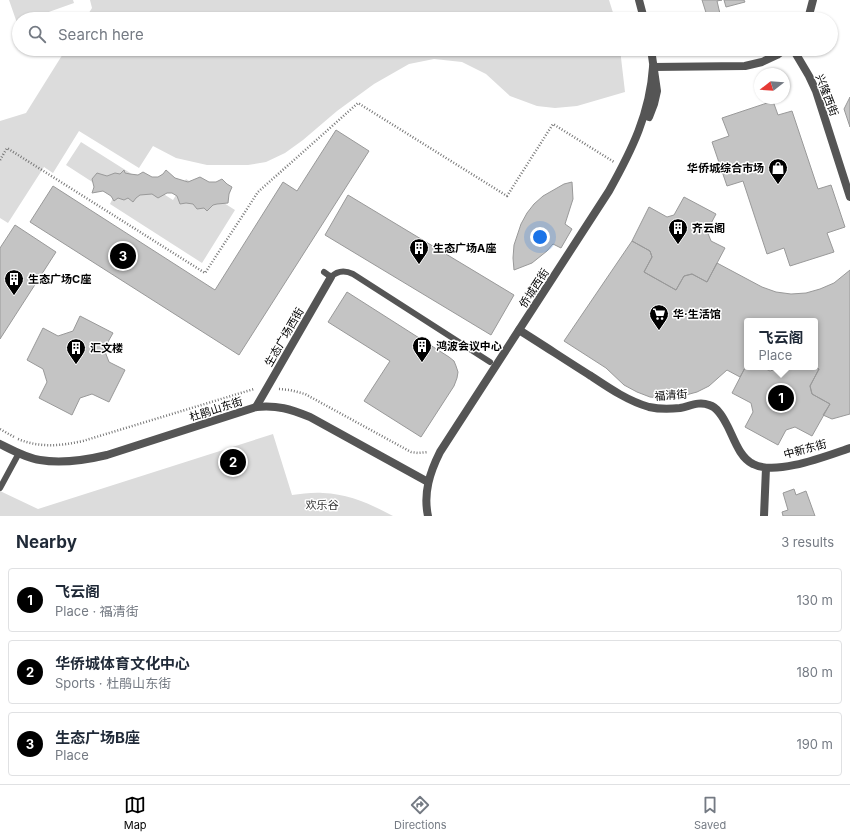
<!DOCTYPE html>
<meta charset="utf-8">
<style>
:root{--surface:#fff;--page:#f6f6f7;--text:#1f2937;--muted:#747a83;--line:#e0e1e3;--accent:#000}
body{margin:0;font-family:Inter,"Noto Sans SC",sans-serif;background:var(--page);color:var(--text)}
.compass{position:absolute;left:754px;top:68px;width:36px;height:36px;border-radius:50%;background:var(--surface);box-shadow:0 1px 3px #0004;rotate:253deg}
.you{position:absolute;left:540px;top:237px;width:14px;height:14px;margin:-10px;border:3px solid #fff;border-radius:50%;background:#1a73e8;box-shadow:0 0 0 6px #1a73e833}
.badge{display:grid;place-items:center;width:26px;height:26px;border-radius:50%;background:var(--accent);color:#fff;font-size:13px;font-weight:700}
.pin{position:absolute;translate:-50% -50%;border:2px solid #fff;box-shadow:0 1px 4px #0006}
.popup{position:absolute;left:744px;top:318px;width:74px;height:52px;box-sizing:border-box;display:grid;place-content:center;border-radius:4px;background:var(--surface);filter:drop-shadow(0 1px 3px #0005);font-size:13px;white-space:nowrap;color:var(--muted)}
.popup b{font-size:15px;color:var(--text)}
.popup::after{content:'';position:absolute;left:50%;top:100%;margin-left:-8px;border:8px solid transparent;border-top-color:var(--surface)}
.list{margin:0;padding:0;list-style:none}
h2{display:flex;justify-content:space-between;align-items:center;height:52px;margin:0;padding:0 16px;font-size:17px}
h2 small{font-size:13px;font-weight:400;color:var(--muted)}
.list li{display:grid;grid-template-columns:26px 1fr auto;gap:12px;align-items:center;box-sizing:border-box;height:64px;margin:0 8px 8px;padding:0 8px;border:1px solid var(--line);border-radius:4px}
.list b{display:block;font-size:15px;white-space:nowrap}
.list p{margin:0;font-size:13px;white-space:nowrap;color:var(--muted)}
.list em{font-size:13px;font-style:normal;color:var(--muted)}
.icon{flex:none;width:22px;height:22px;fill:none;stroke:currentColor;stroke-width:2;stroke-linecap:round;stroke-linejoin:round}
.map{position:relative;flex:none;width:850px;height:516px;overflow:hidden}
.search{position:absolute;background:var(--surface);box-shadow:0 1px 3px #0004;left:12px;right:12px;top:12px;height:44px;display:flex;align-items:center;gap:10px;box-sizing:border-box;padding:0 14px;border-radius:22px;color:var(--muted);font-size:15px}
.sheet{height:268px;background:var(--surface)}
nav{display:flex;justify-content:space-around;align-items:center;box-sizing:border-box;height:56px;border-top:1px solid var(--line);background:var(--surface);font-size:11px;color:var(--muted)}
nav a{display:grid;justify-items:center;gap:2px}
nav .on{color:var(--accent)}
.map>svg:first-child{display:block}
</style>
<div class="map">
<svg width="850" height="516" viewBox="0 0 850 516">
<rect width="100%" height="100%" fill="#fff"/>
<path fill="#dcdcdc" d="M9 0H73L74 3 29 19H19V23H17Z
M90 0H609L615 19H85L92 8Z
M66 49H620L625 92 577 106 555 108 537 106 510 96 486 74 462 62 434 59 409 64 374 84 337 111 303 140 285 153 266 162 248 165H207L176 158 153 146 139 168 79 131 53 173 44 167 8 223 0 218V121L26 113Z
M81 142 173 200 186 179 235 210 202 263 110 204 114 196 66 165Z
M273 434 292 495C302 494 313 492 323 493 348 494 371 504 393 516H0V491L38 509Z"/>
<path fill="#c4c4c4" stroke="#999" d="M702 0H722L717 1 721 18 708 19Z
M724 0H744L745 2 726 7Z
M850 97V127L844 109Z
M773 101 778 115 792 111 818 189 831 185 845 227 827 233 834 252 790 266 784 248 767 254 743 181 727 186 712 142 729 136 722 118Z
M336 130 369 151 239 355 30 222 53 186 215 290 283 182 297 191Z
M124 170 125 173 130 174 138 175 143 172 152 177H158L163 174 166 170 175 178 188 182 200 177 209 182H216L222 179 227 184 232 187 229 194 228 203 217 204 213 205 207 211 204 208 197 209 193 204 186 203 180 204 177 196 172 193H167L158 198 152 194 140 195 136 198 133 202 128 198 124 200 118 198 114 201 111 196 103 191 92 193 94 187 92 179 97 173 107 176 115 173 120 174Z
M572 182 573 199 565 224 572 229 561 248 553 244 547 251 532 263 514 270 513 258 514 245 521 224 527 213 534 204 543 196 564 184Z
M348 195 514 295 491 335 325 235Z
M684 197 716 214 707 231 711 241 725 248 707 282 692 274 684 276 676 290 644 272 652 257 650 251 632 241 649 207 667 217 674 215Z
M15 225 56 252 0 339V248Z
M632 241 650 251 652 257 644 272 676 290 684 276 692 274 707 282 717 263 762 287 776 292 791 294 806 293 820 289 834 283 850 270V414L832 419 823 415 830 404 812 394 810 386 819 369 815 367V321H747V364L740 377 727 370 709 386 697 392 671 399 650 397 637 392 624 385 606 368 564 341Z
M347 292 449 357 454 361 456 366 458 372 457 378 454 386 421 437 364 401 390 361 328 322Z
M80 316 113 333 104 349 109 362 125 370 109 402 92 394 80 398 72 415 39 398 47 382 43 369 27 360 43 328 58 336 73 331Z
M747 364V367H762L770 371 776 369 778 367H815L819 369 810 386 812 394 830 404 812 436 795 427 786 430 778 445 745 427 753 412 751 403 732 393Z
M794 489 796 495 806 491 815 516H783L782 512 788 510 783 493Z"/>
<g fill="none" stroke-linecap="round" stroke-linejoin="round">
<path stroke="#777" stroke-width="2.5" stroke-dasharray="1 2" stroke-linecap="butt" d="M0 160 7 148 205 273 258 192 358 103 507 196 553 124 614 162
M279 389 290 390 305 394 411 452 418 453 428 452
M0 429 14 437
M18 439C40 448 60 446 83 441L254 389"/>
<path stroke="#555" stroke-width="6" d="M324 272 331 277C338 270 345 270 353 274L490 362
M0 488 19 453"/>
<path stroke="#555" stroke-width="8" d="M808 19 813 0
M793 49 809 76 816 91 850 197
M653 67 745 66 762 62 777 55 785 49
M519 330C543 345 567 361 591 376 609 388 628 401 649 407 658 409 671 409 680 408 690 406 699 401 709 405 718 407 724 419 728 427 734 439 740 458 753 464 776 476 826 456 850 448
M256 407 331 277
M764 516 766 468"/>
<path stroke="#555" stroke-width="8" d="M639 0 644 19
M649 117 654 104 657 91 651 49
M0 444C12 450 26 458 40 460 62 464 86 460 107 455L256 407C278 405 290 409 310 417L428 482
M428 516C423 493 430 472 440 452L609 191C632 150 650 113 653 67"/>
</g>
<defs>
<g id="shop-pin" transform="scale(1)"><path d="M0 17L-7.5 6A9.5 9.5 0 1 1 7.5 6Z" fill="#000" stroke="#fff"/><path d="M-5-2.5h2.3a2.7 3.5 0 0 1 5.4 0H5L5.5 6h-11ZM-1.5-2.5h3a1.5 2.3 0 0 0-3 0Z" fill="#fff"/></g>
<g id="building-pin" transform="scale(1)"><path d="M0 17L-7.5 6A9.5 9.5 0 1 1 7.5 6Z" fill="#000" stroke="#fff"/><path d="M-4-6H4V6H1V3H-1V6H-4ZM-2.5-4.3h1.7v1.8h-1.7ZM.8-4.3h1.7v1.8H.8ZM-2.5-1h1.7V.8h-1.7ZM.8-1h1.7V.8H.8Z" fill="#fff"/></g>
<g id="supermarket-pin" transform="scale(1)"><path d="M0 17L-7.5 6A9.5 9.5 0 1 1 7.5 6Z" fill="#000" stroke="#fff"/><path d="M-6-5.5h2.5l.6 2H6L4.5 2H-2.5L-4.4-4H-6ZM-1.5 3.2a1.3 1.3 0 1 0 .1 0ZM3 3.2a1.3 1.3 0 1 0 .1 0Z" fill="#fff"/></g>
</defs>
<g fill-rule="evenodd">
<use href="#shop-pin" x="778" y="168"/>
<use href="#building-pin" x="678" y="228"/>
<use href="#building-pin" x="419" y="248"/>
<use href="#building-pin" x="14" y="279"/>
<use href="#supermarket-pin" x="659" y="314"/>
<use href="#building-pin" x="422" y="346"/>
<use href="#building-pin" x="76" y="348"/>
</g>
<g text-anchor="middle" dominant-baseline="central" stroke-width="3" stroke-linejoin="round" paint-order="stroke">
<g font-size="11" fill="#000" stroke="#fff">
<text transform="translate(827 95) rotate(69)">兴隆西街</text>
<text transform="translate(534 288) rotate(-57)">侨城西街</text>
<text transform="translate(284 337) rotate(-60)">生态广场西街</text>
<text transform="translate(671 395) rotate(-4)">福清街</text>
<text transform="translate(216 409) rotate(-18)">杜鹃山东街</text>
<text transform="translate(805 449) rotate(-15)">中新东街</text>
</g>
<g font-size="11" font-weight="bold" fill="#000" stroke="#fff" text-anchor="start">
<text x="764" y="168" text-anchor="end">华侨城综合市场</text>
<text x="692" y="228">齐云阁</text>
<text x="433" y="248">生态广场A座</text>
<text x="28" y="279">生态广场C座</text>
<text x="673" y="314">华·生活馆</text>
<text x="436" y="346">鸿波会议中心</text>
<text x="90" y="348">汇文楼</text>
</g>
<g font-size="11" fill="#333" stroke="#fff">
<text x="322" y="505">欢乐谷</text>
</g>
</g>
</svg>
<svg class="compass" viewBox="-18 -18 36 36"><path d="M0-13l5 13h-10z" fill="#e53935"/><path d="M0 13l5-13h-10z" fill="#747a83"/></svg>
<div class="you"></div>
<div class="pin badge" style="left:781px;top:398px">1</div>
<div class="popup"><b>飞云阁</b>Place</div>
<div class="pin badge" style="left:233px;top:462px">2</div>
<div class="pin badge" style="left:123px;top:256px">3</div>
<div class="search"><svg class="icon" aria-label="search" viewBox="0 0 24 24"><circle cx="10" cy="10" r="6"/><path d="M15 15l6 6"/></svg>Search here</div>
</div>
<section class="sheet">
<h2>Nearby<small>3 results</small></h2>
<ul class="list">
<li><span class="badge">1</span><div><b>飞云阁</b><p>Place · 福清街</p></div><em>130 m</em></li>
<li><span class="badge">2</span><div><b>华侨城体育文化中心</b><p>Sports · 杜鹃山东街</p></div><em>180 m</em></li>
<li><span class="badge">3</span><div><b>生态广场B座</b><p>Place</p></div><em>190 m</em></li>
</ul>
</section>
<nav>
<a class="on"><svg class="icon" aria-label="map" viewBox="0 0 24 24"><path d="M3 6l6-2 6 2 6-2v14l-6 2-6-2-6 2zM9 4v14M15 6v14"/></svg>Map</a>
<a><svg class="icon" aria-label="directions" viewBox="0 0 24 24"><path d="M12 3l9 9-9 9-9-9zM9 14v-3h6M13 9l2 2-2 2"/></svg>Directions</a>
<a><svg class="icon" aria-label="saved" viewBox="0 0 24 24"><path d="M7 4h10v16l-5-4-5 4z"/></svg>Saved</a>
</nav>
